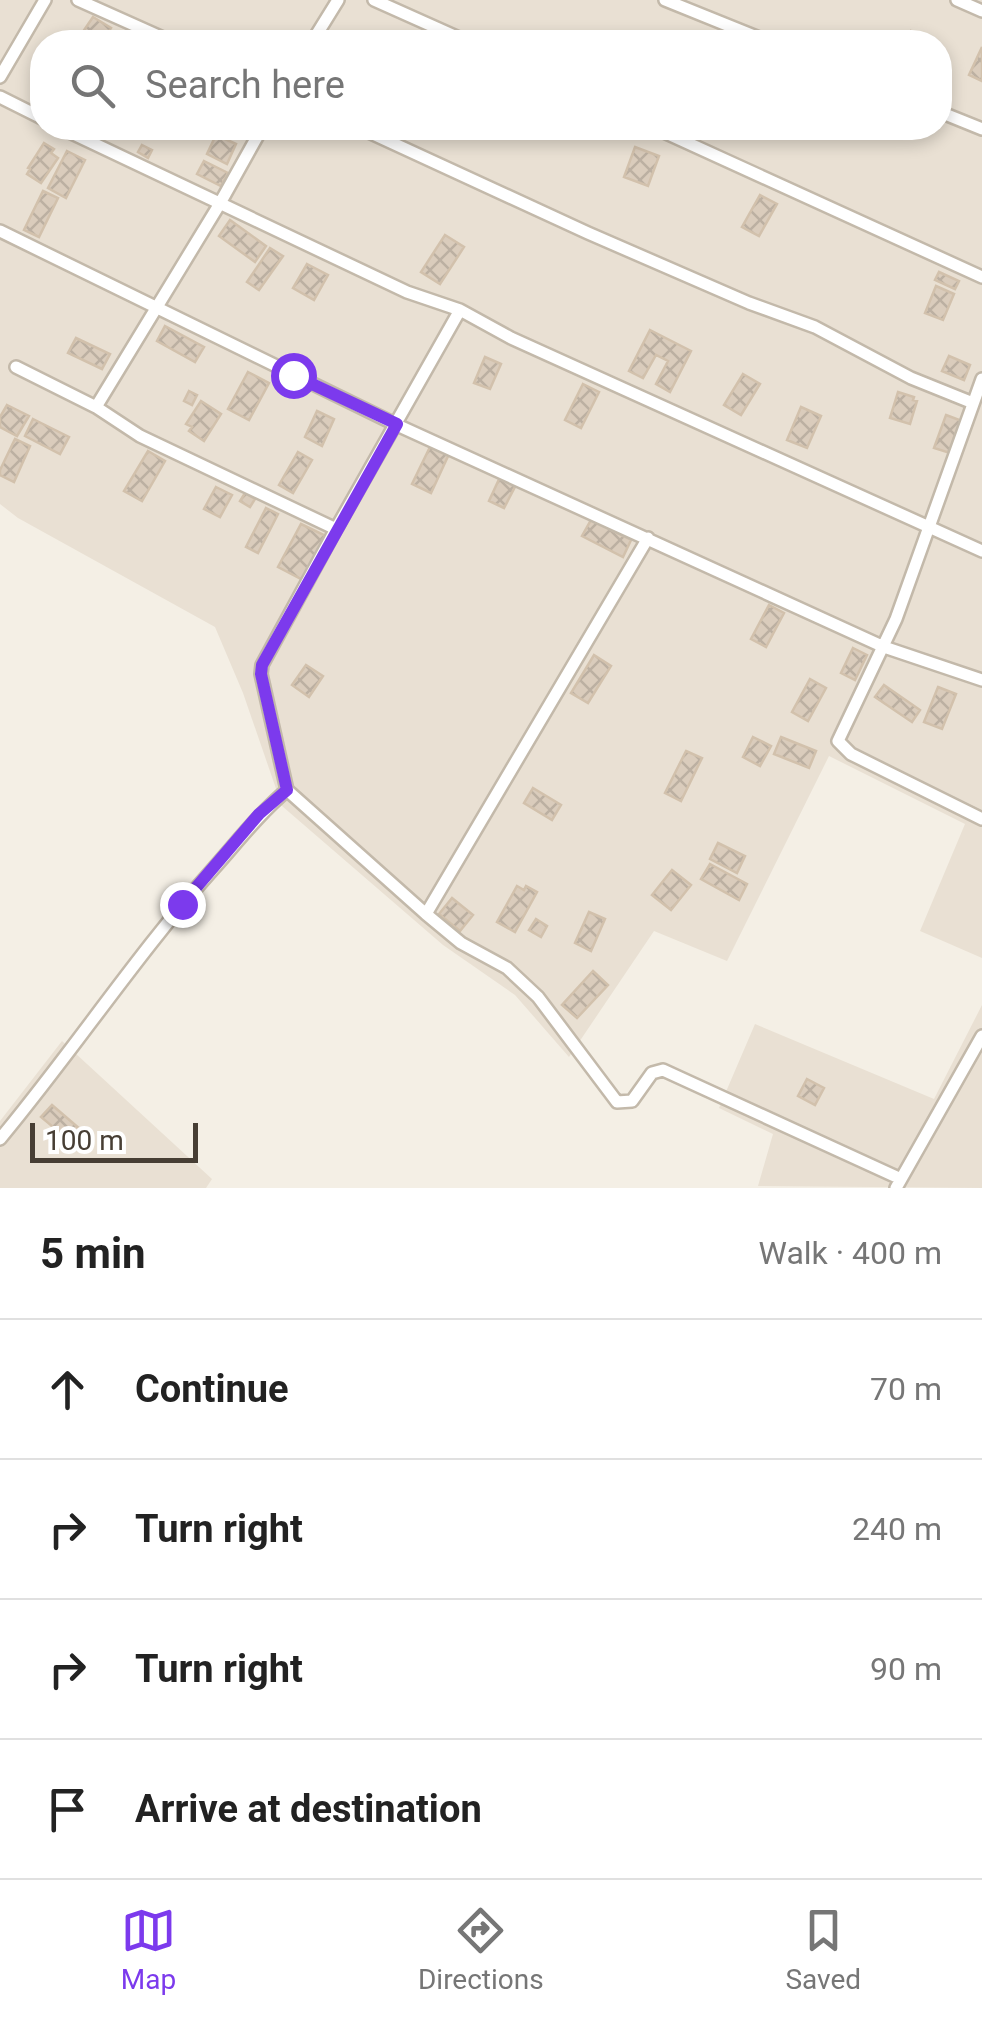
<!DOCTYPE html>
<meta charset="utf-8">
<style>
:root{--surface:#fff;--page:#f6f6f6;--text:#222;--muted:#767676;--line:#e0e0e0;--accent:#7c3aed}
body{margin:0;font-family:Roboto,sans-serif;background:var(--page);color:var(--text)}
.scale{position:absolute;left:30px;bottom:25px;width:168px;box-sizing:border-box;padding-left:10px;border:5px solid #473e34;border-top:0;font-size:28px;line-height:35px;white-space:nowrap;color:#473e34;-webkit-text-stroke:8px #fff;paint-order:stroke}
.stop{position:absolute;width:30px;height:30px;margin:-22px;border:8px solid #7c3aed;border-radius:50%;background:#fff}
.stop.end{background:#7c3aed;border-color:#fff;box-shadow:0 2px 10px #0008}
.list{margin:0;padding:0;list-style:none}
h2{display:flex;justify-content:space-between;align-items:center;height:130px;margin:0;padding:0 40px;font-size:42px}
h2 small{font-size:32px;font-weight:400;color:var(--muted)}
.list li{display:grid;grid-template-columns:65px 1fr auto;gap:30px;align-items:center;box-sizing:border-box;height:140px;padding:0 40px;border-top:2px solid var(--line)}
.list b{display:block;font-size:38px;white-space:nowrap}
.list em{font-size:32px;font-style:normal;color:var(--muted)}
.icon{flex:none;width:55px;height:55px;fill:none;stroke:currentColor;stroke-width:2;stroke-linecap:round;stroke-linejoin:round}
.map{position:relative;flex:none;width:982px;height:1188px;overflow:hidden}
.search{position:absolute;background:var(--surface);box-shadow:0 5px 15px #0003;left:30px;right:30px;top:30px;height:110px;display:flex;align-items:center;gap:25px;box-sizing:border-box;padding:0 35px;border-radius:40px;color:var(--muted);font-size:38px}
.sheet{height:690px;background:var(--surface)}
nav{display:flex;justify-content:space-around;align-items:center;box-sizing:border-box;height:140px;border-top:2px solid var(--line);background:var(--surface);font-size:28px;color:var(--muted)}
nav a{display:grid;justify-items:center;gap:5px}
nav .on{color:var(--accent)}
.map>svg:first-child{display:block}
</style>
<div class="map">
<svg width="982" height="1188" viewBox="0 0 982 1188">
<defs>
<pattern id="building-cross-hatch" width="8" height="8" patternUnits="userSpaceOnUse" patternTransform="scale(2.5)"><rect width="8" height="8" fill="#daccbc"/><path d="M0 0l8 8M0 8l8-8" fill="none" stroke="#bcb0a2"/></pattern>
</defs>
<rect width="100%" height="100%" fill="#f4efe5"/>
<path fill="#e9e0d3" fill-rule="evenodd" d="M0 0H982V958L920 931 965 824 829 756 727 961 654 931 569 1057 515 995 443 945 282 806 243 693 215 627 18 518 0 504ZM42 42H940V128H42Z
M982 1005V1188L758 1186 773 1134 719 1108 755 1024 934 1099Z
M62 1041 212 1179 206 1188H0V1121Z"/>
<path fill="url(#building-cross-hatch)" stroke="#d2c1ac" stroke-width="2.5" d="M93 17 111 28 102 42H76Z
M911 31 927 40 926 42H904Z
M982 47V81L969 75Z
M216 135 236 144 227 164 207 154Z
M44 143 54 149 51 153 58 158 41 183 27 174 30 169 28 168Z
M142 145 152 150 148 158 138 152Z
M635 147 659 156 648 186 624 177Z
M67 151 85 160 66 198 48 188Z
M204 161 228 173 221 186 197 174Z
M43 191 58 198 39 237 24 230Z
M760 195 777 204 759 236 742 227Z
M230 220 266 246 255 262 219 236Z
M445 235 464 247 440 284 421 272Z
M270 248 283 256 259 290 247 282Z
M307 264 328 275 314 300 293 288Z
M939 272 959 281 955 289 935 280Z
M936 286 954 294 943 320 925 313Z
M165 326 204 347 195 362 157 341Z
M650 330 691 351 670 392 656 384 668 361 656 355 643 378 629 371Z
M76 338 110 354 102 369 68 353Z
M949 356 970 365 964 380 942 371Z
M485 357 501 364 490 389 474 383Z
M248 372 269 383 249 420 228 409Z
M743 374 760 384 741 415 724 405Z
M583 384 599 392 581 428 565 420Z
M189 391 197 395 192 405 184 401Z
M898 392 914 397 913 400 917 401 910 424 890 418Z
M201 401 221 414 204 441 189 431 192 427 186 424Z
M7 405 29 416 17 436 0 427V417Z
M801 407 821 416 807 448 787 440Z
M317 411 334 419 322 446 305 437Z
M946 415 962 421 950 453 934 448Z
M33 419 69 437 60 454 25 436Z
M15 439 30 446 14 482 0 475V470Z
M431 445 449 454 431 493 412 484Z
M148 451 165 461 142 501 124 491Z
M298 452 312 460 293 493 279 485Z
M501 475 517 483 504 508 489 501Z
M216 487 232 495 220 517 204 509Z
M245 493 255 499 250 507 240 501Z
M266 508 278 514 258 553 246 547Z
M591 520 631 540 623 557 582 536Z
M301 524 326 536 303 580 278 567Z
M769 605 784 613 766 647 751 639Z
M853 648 867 655 855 680 841 673Z
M594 655 611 666 588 703 571 693Z
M306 665 323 676 309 697 292 685Z
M810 679 826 688 808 721 792 712Z
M884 685 920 710 912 722 875 697Z
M938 687 956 694 942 729 924 722Z
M753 737 771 746 760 766 743 757Z
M781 737 816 751 809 768 774 754Z
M686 751 702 758 681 801 665 793Z
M533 788 561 805 552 820 524 803Z
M718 843 745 856 737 873 710 859Z
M710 864 747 884 739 900 701 879Z
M672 870 691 885 671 910 652 895Z
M517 886 524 890 526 886 537 892 515 932 497 922Z
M452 898 473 915 460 931 439 914Z
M589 912 605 919 591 951 575 943Z
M536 919 547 926 541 937 529 930Z
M593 971 608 985 577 1018 562 1005Z
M807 1079 824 1088 815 1105 798 1096Z
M52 1105 81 1130 71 1142 41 1117Z"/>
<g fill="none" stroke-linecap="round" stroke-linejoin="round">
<g stroke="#c3b9aa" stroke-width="16">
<path id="street" d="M78 0 172 42
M374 0 468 42
M665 0 769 42
M957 0 982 11
M312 42 338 0
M0 77 45 0
M0 97 42 118
M940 112 982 129
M61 128 407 292 460 310 511 338 982 551
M360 128 588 233 749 303 815 327 911 378 973 403
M655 128 982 277
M0 231 397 425 884 647 982 680
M16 367 96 407 140 436 336 529 460 310
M982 379 896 619 838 741 851 754 982 819
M96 407 219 205 262 128
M287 790 426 914 648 538
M426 914 461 943 507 968 538 997 617 1102 632 1101 652 1073 663 1070 901 1179
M0 1139C74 1050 137 954 214 868 238 841 259 814 287 790L261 674 262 665 336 529
M896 1188 982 1036"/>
</g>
<use href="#street" stroke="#fff" stroke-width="11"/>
</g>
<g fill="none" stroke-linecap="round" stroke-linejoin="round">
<path stroke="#7c3aed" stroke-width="12" d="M182 904 259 814 287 790 261 674 262 665 397 424 293 375"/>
</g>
</svg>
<div class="scale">100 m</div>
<div class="stop" style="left:293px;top:375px"></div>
<div class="stop end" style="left:182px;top:904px"></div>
<div class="search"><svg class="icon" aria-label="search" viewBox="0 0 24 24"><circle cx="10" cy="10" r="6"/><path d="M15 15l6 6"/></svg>Search here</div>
</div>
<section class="sheet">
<h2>5 min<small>Walk · 400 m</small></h2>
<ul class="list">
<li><svg class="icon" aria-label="ahead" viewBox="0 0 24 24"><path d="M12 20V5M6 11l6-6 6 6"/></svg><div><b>Continue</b></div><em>70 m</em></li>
<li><svg class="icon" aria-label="right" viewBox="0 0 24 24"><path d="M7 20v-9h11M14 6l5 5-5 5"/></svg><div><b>Turn right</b></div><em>240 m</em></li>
<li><svg class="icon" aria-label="right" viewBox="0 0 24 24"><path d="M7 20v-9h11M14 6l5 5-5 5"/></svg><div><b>Turn right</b></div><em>90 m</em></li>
<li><svg class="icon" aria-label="arrive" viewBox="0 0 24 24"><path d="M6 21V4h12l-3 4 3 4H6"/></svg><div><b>Arrive at destination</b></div></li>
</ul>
</section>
<nav>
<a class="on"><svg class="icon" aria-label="map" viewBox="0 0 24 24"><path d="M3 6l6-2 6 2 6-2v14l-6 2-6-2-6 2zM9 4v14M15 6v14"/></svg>Map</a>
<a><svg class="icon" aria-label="directions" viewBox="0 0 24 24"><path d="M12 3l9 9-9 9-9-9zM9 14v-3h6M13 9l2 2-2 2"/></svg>Directions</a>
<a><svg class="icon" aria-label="saved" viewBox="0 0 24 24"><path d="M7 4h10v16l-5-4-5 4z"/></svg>Saved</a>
</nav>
